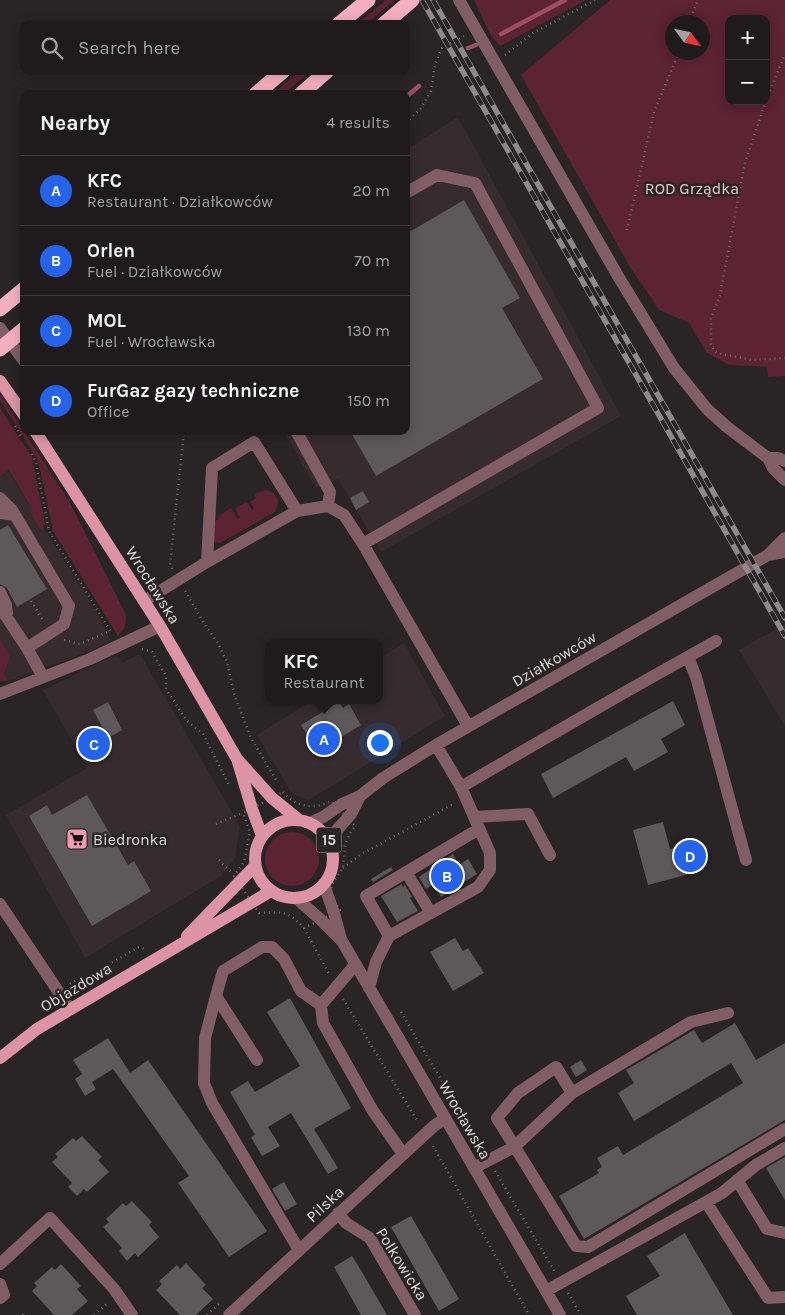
<!DOCTYPE html>
<meta charset="utf-8">
<style>
:root{--surface:#1f1b1c;--page:#272425;--text:#f1f3f6;--muted:#a1a1a3;--line:#3c393b;--accent:#2563eb}
body{margin:0;font-family:Karla,sans-serif;background:var(--page);color:var(--text)}
.controls{position:absolute;right:15px;top:15px;display:grid;overflow:hidden;border-radius:10px;box-shadow:0 2px 12px #0003}
.controls button{width:45px;height:45px;display:grid;place-items:center;padding:0;border:0;border-bottom:1px solid var(--line);background:var(--surface);color:var(--text);font:25px sans-serif}
.compass{position:absolute;left:665px;top:15px;width:45px;height:45px;border-radius:50%;background:var(--surface);box-shadow:0 2px 12px #0003;rotate:123deg}
.you{position:absolute;left:379px;top:742px;width:18px;height:18px;margin:-12px;border:4px solid #fff;border-radius:50%;background:#1a73e8;box-shadow:0 0 0 8px #1a73e833}
.badge{display:grid;place-items:center;width:32px;height:32px;border-radius:50%;background:var(--accent);color:#fff;font-size:16px;font-weight:700}
.pin{position:absolute;translate:-50% -50%;border:2px solid #fff;box-shadow:0 1px 5px #0006}
.popup{position:absolute;left:265px;top:639px;width:118px;height:65px;box-sizing:border-box;display:grid;place-content:center;border-radius:10px;background:var(--surface);filter:drop-shadow(0 1px 4px #0005);font-size:16px;white-space:nowrap;color:var(--muted)}
.popup b{font-size:19px;color:var(--text)}
.popup::after{content:'';position:absolute;left:50%;top:100%;margin-left:-10px;border:10px solid transparent;border-top-color:var(--surface)}
.list{margin:0;padding:0;list-style:none}
h2{display:flex;justify-content:space-between;align-items:center;height:65px;margin:0;padding:0 20px;font-size:21px}
h2 small{font-size:16px;font-weight:400;color:var(--muted)}
.list li{display:grid;grid-template-columns:32px 1fr auto;gap:15px;align-items:center;box-sizing:border-box;height:70px;padding:0 20px;border-top:1px solid var(--line)}
.list b{display:block;font-size:19px;white-space:nowrap}
.list p{margin:0;font-size:16px;white-space:nowrap;color:var(--muted)}
.list em{font-size:16px;font-style:normal;color:var(--muted)}
.icon{flex:none;width:28px;height:28px;fill:none;stroke:currentColor;stroke-width:2;stroke-linecap:round;stroke-linejoin:round}
.map{position:relative;flex:none;width:785px;height:1315px;overflow:hidden}
.search{position:absolute;background:var(--surface);box-shadow:0 2px 12px #0003;left:20px;top:20px;width:390px;height:55px;display:flex;align-items:center;gap:12px;box-sizing:border-box;padding:0 18px;border-radius:10px;color:var(--muted);font-size:19px}
.panel{position:absolute;background:var(--surface);box-shadow:0 2px 12px #0003;left:20px;top:90px;width:390px;height:345px;border-radius:10px}
.map>svg:first-child{display:block}
</style>
<div class="map">
<svg width="785" height="1315" viewBox="0 0 785 1315">
<rect width="100%" height="100%" fill="#292425"/>
<path fill="#362b2e" d="M458 117 621 416 381 552 338 479 316 488 283 431H406V150Z
M7 469 99 616 111 641 80 655 8 681 0 668V475Z
M785 624V726L739 650Z
M404 643 445 716 309 800 292 794 257 735 313 700H379V659Z
M140 654 240 826 235 858 221 876 85 958 6 815 87 768 43 690 116 655 122 663Z"/>
<path fill="#5c2335" fill-rule="evenodd" d="M386 0H394L367 24H357Z
M474 0H586L500 46 491 36Z
M610 0H785V376L768 377 767 367 729 365 707 353 689 323 659 310 630 267 521 75ZM729 19H766V101H729ZM702 22V52H672V22Z
M300 71H311L284 94H272Z
M0 394 69 501 100 562 126 615 125 627 118 636 53 531 40 469 36 457 0 400Z
M0 408 32 457 45 524 42 531 31 514V507L8 469 4 471 5 473 0 476Z
M266 490C279 493 280 501 275 512L220 543 215 542 212 538C215 520 215 518 231 508L237 518H240L235 508 247 502 252 510 254 509 250 502 256 498 254 494Z
M0 640 10 657 4 674 8 681H0Z
M265 859a27 27 0 1 1 54 0a27 27 0 1 1-54 0Z"/>
<g fill="none" stroke-linecap="round" stroke-linejoin="round">
<path stroke="#9d4e65" stroke-width="4.5" d="M501 34 565 0
M468 48 476 45
M406 97 419 86"/>
</g>
<path fill="#5d5859" d="M464 200 520 298 502 308 543 379 376 476 350 431H406V234Z
M363 491 369 502 356 510 350 498Z
M8 525 47 589 17 607 7 588 0 584V530Z
M673 701 685 725 661 739 668 752 634 771 626 757 553 798 541 774Z
M108 702 122 730 108 738 93 710Z
M339 702 343 708 349 704 361 725 317 752 301 725Z
M87 795 128 865 134 861 151 891 92 926 29 816 47 805 52 815Z
M663 822 670 849 696 842 704 870 648 885 633 830Z
M453 854 459 865 468 859 477 874 441 897 433 884 426 889 419 877Z
M391 867 393 870 373 882 371 879Z
M402 884 403 887 405 885 412 897 410 898 418 911 397 922 381 896Z
M455 938 463 951 468 948 484 973 453 991 430 952Z
M290 998 351 1108 314 1129 338 1168 328 1174 291 1113 268 1127 280 1146 262 1156 251 1137 255 1135 230 1092 248 1081 255 1092 300 1066 267 1012Z
M735 1023 756 1060 785 1043V1120L584 1239 559 1196 599 1173 597 1170 602 1167 597 1158 618 1146 623 1155 743 1083 731 1063 634 1121 618 1093 634 1083 626 1070 694 1030 702 1043Z
M108 1038 130 1073 148 1060 267 1231 229 1257 178 1183 189 1176 113 1069 92 1082 96 1089 85 1096 75 1079 82 1074 73 1060Z
M581 1060 587 1070 576 1077 570 1067Z
M82 1136 102 1157 98 1160 109 1172 87 1192 84 1189 77 1196 68 1187 72 1183 52 1162 58 1157 55 1154 73 1138 76 1141Z
M785 1157V1200L766 1168Z
M284 1182 297 1204 285 1211 272 1189Z
M132 1201 152 1222 149 1225 159 1237 138 1257 135 1253 127 1261 119 1251 122 1248 103 1227 109 1222 106 1219 123 1203 126 1206Z
M411 1216 459 1299 439 1311 391 1227Z
M685 1233 688 1239 733 1315H637L626 1296 660 1276 647 1256Z
M352 1256 362 1272 387 1315H361L334 1267Z
M186 1263 206 1285 202 1288 213 1299 196 1315H180L156 1290 162 1284 159 1281 177 1265 180 1269Z
M61 1264 81 1286 77 1289 88 1301 72 1315H54L32 1291 37 1286 34 1283 52 1267 55 1270Z"/>
<g fill="none" stroke-linecap="round" stroke-linejoin="round">
<path stroke="#736f6f" stroke-width="2.5" stroke-dasharray="1 4" stroke-linecap="butt" d="M689 22 698 0
M505 55 533 33 595 0
M766 100 785 54
M766 101 745 162 720 295 711 318V344L714 351 717 353 752 360 785 358
M406 123 421 108 431 91 435 64 442 48 464 36
M627 230 654 112 679 52
M15 426 22 438
M32 454 36 463 49 531 112 634
M172 569 170 565 184 431
M185 591 205 625 218 643 227 662 235 697 251 738 276 780
M31 601 43 620
M64 640 80 644 110 631
M142 649 152 652 166 676V689L187 721 203 734 230 787
M283 792C296 807 314 810 331 801L355 826 349 835 345 846 343 868 332 884 331 896 340 910 304 928C288 910 281 912 259 913L234 876 244 862 250 832 243 813Z
M216 824 240 814
M219 860 231 872
M343 868 360 855 455 803
M304 928 329 974
M107 971 111 963 139 947 145 949
M70 984 80 978 91 980
M343 999 418 1122
M401 1012 482 1149
M433 1146 529 1315
M495 1171 555 1272
M568 1293 581 1315
M23 1315V1314
M94 1315 107 1304
M207 1315 219 1304"/>
<path stroke="#815d65" stroke-width="12" d="M459 0 618 276 674 368 707 409 727 427 768 458 773 468 785 480
M0 328 24 361
M296 431 330 492 328 506
M768 458H778L785 461
M0 498 12 510 69 606 64 624 27 648
M0 513 15 515
M363 544 598 408 475 183 437 175 406 193
M768 555 785 538
M207 562 212 468 254 442 297 511
M0 592 6 605 7 613
M144 601 207 562 297 511 328 506 344 515 363 544 468 726
M0 607 27 648 43 677
M688 657 696 677 746 860
M0 694 90 659 160 626
M436 745 461 787 620 695 716 641
M474 817 528 814 550 855
M310 823 323 817 342 804 360 796 383 778 436 745 768 555 785 552
M330 844 336 831 351 814 360 796
M406 872 431 913
M324 885 334 913 341 939
M296 898 320 919 342 941 560 1315
M0 904 70 1009
M389 936 366 896 479 829
M355 965 321 1005 323 1023 373 1111 403 1154
M369 988 376 962 389 936 478 887 490 870V853L461 787
M216 996 205 1038 204 1083 212 1103 299 1250
M257 1060 216 996 223 971 262 947H272L284 959 301 991 321 1005
M572 1093 556 1067 518 1093 497 1118 576 1246 588 1247 785 1129
M474 1168 514 1147 572 1093 691 1022 728 1013
M737 1180 767 1229 785 1233
M706 1202 768 1298 785 1297
M338 1213 346 1223 370 1238 415 1315
M0 1264 50 1218 114 1289 132 1315
M0 1284 4 1295 0 1298
M546 1291 722 1193 756 1165 785 1148
M229 1315 435 1125 445 1119"/>
<path stroke="#dc93a6" stroke-width="12" d="M0 381 24 415
M35 431 160 626 237 759 272 798 299 820
M238 762 252 809 262 836
M255 859a39 39 0 1 1 78 0a39 39 0 1 1-78 0Z
M187 936 255 866
M0 1058 37 1029 271 891"/>
<path stroke="#f6afc0" stroke-width="15" d="M339 24 368 0
M384 24 412 0
M256 94 283 71
M301 94 327 71
M0 309 24 289"/>
<g stroke="#8e8a8b" stroke-width="5.5">
<path id="rail" d="M422 0 785 636
M433 0 785 618"/>
</g>
<use href="#rail" stroke="#292425" stroke-width="4" stroke-dasharray="11" stroke-linecap="butt"/>
<path stroke="#f6afc0" stroke-width="15" d="M0 349 24 329"/>
</g>
<defs>
<g id="supermarket-square" transform="scale(1.125)"><rect x="-9" y="-9" width="18" height="18" rx="4" fill="#f19ab0" stroke="#292425"/><path d="M-6-5.5h2.5l.6 2H6L4.5 2H-2.5L-4.4-4H-6ZM-1.5 3.2a1.3 1.3 0 1 0 .1 0ZM3 3.2a1.3 1.3 0 1 0 .1 0Z" fill="#111"/></g>
</defs>
<g fill-rule="evenodd">
<use href="#supermarket-square" x="77" y="839"/>
</g>
<g text-anchor="middle" dominant-baseline="central" stroke-width="5" stroke-linejoin="round" paint-order="stroke">
<rect fill="#292425" stroke="#a8a4a4" stroke-width="1" x="316.5" y="827.5" width="25" height="25" rx="4"/>
<g font-size="15" font-weight="bold" fill="#dedbdb">
<text x="329" y="840">15</text>
</g>
<g font-size="16" fill="#f1c3cd" stroke="#292425">
<text x="692" y="188">ROD Grządka</text>
</g>
<g font-size="16" fill="#dedbdb" stroke="#292425">
<text transform="translate(153 585) rotate(58)">Wrocławska</text>
<text transform="translate(554 659) rotate(-30)">Działkowców</text>
<text transform="translate(76 987) rotate(-31)">Objazdowa</text>
<text transform="translate(465 1120) rotate(60)">Wrocławska</text>
<text transform="translate(325 1204) rotate(-43)">Pilska</text>
<text transform="translate(402 1264) rotate(58)">Polkowicka</text>
</g>
<g font-size="16" fill="#dedbdb" stroke="#292425" text-anchor="start">
<text x="93" y="839">Biedronka</text>
</g>
</g>
</svg>
<div class="controls">
<button>+</button>
<button>−</button>
</div>
<svg class="compass" viewBox="-18 -18 36 36"><path d="M0-13l5 13h-10z" fill="#e53935"/><path d="M0 13l5-13h-10z" fill="#a1a1a3"/></svg>
<div class="you"></div>
<div class="pin badge" style="left:324px;top:739px">A</div>
<div class="popup"><b>KFC</b>Restaurant</div>
<div class="pin badge" style="left:447px;top:876px">B</div>
<div class="pin badge" style="left:94px;top:744px">C</div>
<div class="pin badge" style="left:690px;top:856px">D</div>
<div class="search"><svg class="icon" aria-label="search" viewBox="0 0 24 24"><circle cx="10" cy="10" r="6"/><path d="M15 15l6 6"/></svg>Search here</div>
<section class="panel">
<h2>Nearby<small>4 results</small></h2>
<ul class="list">
<li><span class="badge">A</span><div><b>KFC</b><p>Restaurant · Działkowców</p></div><em>20 m</em></li>
<li><span class="badge">B</span><div><b>Orlen</b><p>Fuel · Działkowców</p></div><em>70 m</em></li>
<li><span class="badge">C</span><div><b>MOL</b><p>Fuel · Wrocławska</p></div><em>130 m</em></li>
<li><span class="badge">D</span><div><b>FurGaz gazy techniczne</b><p>Office</p></div><em>150 m</em></li>
</ul>
</section>
</div>
